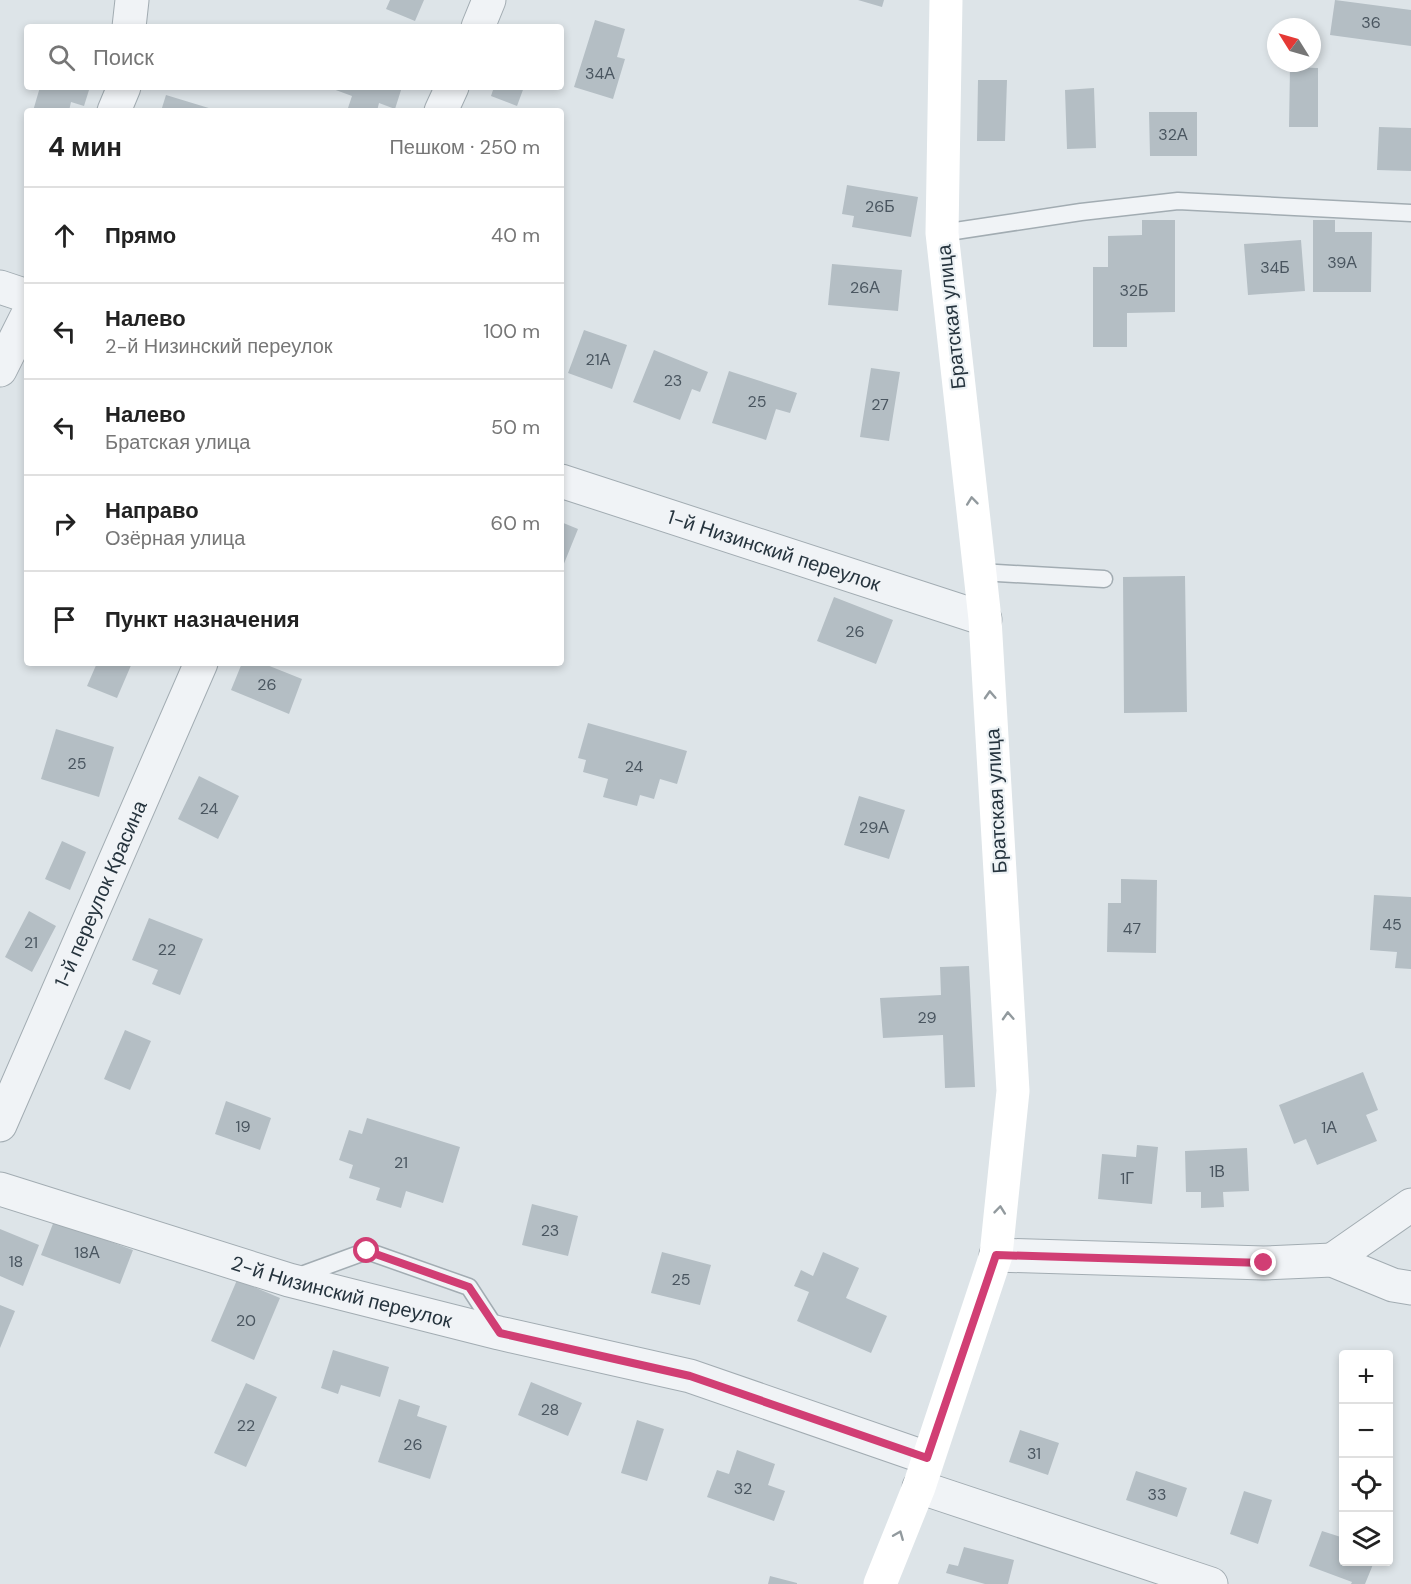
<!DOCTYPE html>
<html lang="ru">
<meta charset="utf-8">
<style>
:root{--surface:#fff;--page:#f2f2f2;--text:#222;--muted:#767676;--line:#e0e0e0}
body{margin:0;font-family:"DM Sans",sans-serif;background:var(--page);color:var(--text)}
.controls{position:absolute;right:18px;bottom:18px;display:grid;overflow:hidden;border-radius:6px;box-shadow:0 3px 9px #0003}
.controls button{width:54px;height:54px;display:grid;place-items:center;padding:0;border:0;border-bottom:2px solid var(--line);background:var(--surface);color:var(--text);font:30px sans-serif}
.compass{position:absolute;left:1267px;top:18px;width:54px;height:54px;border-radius:50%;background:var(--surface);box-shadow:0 3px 9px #0003;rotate:307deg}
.stop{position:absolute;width:18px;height:18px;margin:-14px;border:4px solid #d13e74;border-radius:50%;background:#fff}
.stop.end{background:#d13e74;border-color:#fff;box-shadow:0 2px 6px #0008}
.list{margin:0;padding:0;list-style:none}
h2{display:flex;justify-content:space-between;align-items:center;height:78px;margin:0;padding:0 24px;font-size:26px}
h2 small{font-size:20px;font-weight:400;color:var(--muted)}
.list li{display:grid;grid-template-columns:39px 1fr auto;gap:18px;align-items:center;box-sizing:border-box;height:96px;padding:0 24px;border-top:2px solid var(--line)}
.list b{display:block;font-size:22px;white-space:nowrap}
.list p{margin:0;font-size:20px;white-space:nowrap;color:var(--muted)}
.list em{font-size:20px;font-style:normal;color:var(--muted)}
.icon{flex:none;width:33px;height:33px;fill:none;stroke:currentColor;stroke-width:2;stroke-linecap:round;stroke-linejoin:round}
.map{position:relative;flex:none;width:1411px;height:1584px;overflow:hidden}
.search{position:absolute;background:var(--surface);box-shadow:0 3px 9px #0003;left:24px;top:24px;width:540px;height:66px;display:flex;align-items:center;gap:15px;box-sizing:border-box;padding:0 21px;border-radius:6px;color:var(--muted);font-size:22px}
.panel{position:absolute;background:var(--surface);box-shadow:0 3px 9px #0003;left:24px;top:108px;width:540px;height:558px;border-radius:6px}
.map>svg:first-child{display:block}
</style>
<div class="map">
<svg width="1411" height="1584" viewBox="0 0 1411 1584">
<rect width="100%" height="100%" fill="#dde4e8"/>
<path fill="#b4bec4" d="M390 0H424L415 21 386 9Z
M858 0H884L882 7Z
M1335 0 1411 10V46L1330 35Z
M595 20 625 29 617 57 625 59 613 99 574 87Z
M1290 67 1318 68V127H1289Z
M978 80H1007L1005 141H977Z
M40 87H79L89 90 84 106 71 102 69 111H33Z
M333 87H402L395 109 379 103 377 111H347L352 96 333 89Z
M494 87H524L517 106 491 96Z
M1094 88 1096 148 1067 149 1065 90Z
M166 95 212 109V111H161Z
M1149 112H1197V156H1150Z
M1379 127 1411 128V171L1377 170Z
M847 185 918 197 911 237 852 227 854 216 842 214Z
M1142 220H1175V312L1127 313V347H1093V267H1108V236L1142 235Z
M1313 220H1335V232H1372L1371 292H1313Z
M1301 240 1305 291 1248 295 1244 244Z
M832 264 902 270 898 311 828 305Z
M584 330 627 345 612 389 568 373Z
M654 350 708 372 700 392 692 389 680 420 633 402Z
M871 368 900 372 889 441 860 437Z
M729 371 797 393 790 413 776 409 766 440 712 423Z
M561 522 578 529 561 571Z
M1185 576 1187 712 1124 713 1123 577Z
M834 597 893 620 876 664 817 641Z
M97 663H132L117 698 87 686Z
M242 663H262L302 679 289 714 231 690Z
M588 723 687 751 677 784 660 779 654 799 640 795 637 806 603 797 608 779 583 772 586 760 578 758Z
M56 729 114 747 99 797 41 779Z
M199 776 239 796 218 839 178 819Z
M859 796 905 810 889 859 844 845Z
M62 841 86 852 70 890 45 879Z
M1121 879 1157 880 1156 953 1107 952 1108 903H1121Z
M1374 895 1411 897V969L1395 968 1397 952 1370 950Z
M29 911 56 926 32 972 5 957Z
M149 918 203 939 180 995 152 984 158 970 132 960Z
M969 966 975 1087 945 1088 943 1035 883 1038 880 998 941 995 940 967Z
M125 1030 151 1041 130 1090 104 1079Z
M1363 1072 1378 1110 1366 1115 1377 1141 1317 1165 1306 1139 1294 1144 1279 1105Z
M226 1101 271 1118 260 1150 215 1134Z
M367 1118 460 1147 443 1203 406 1191 401 1208 376 1200 380 1188 349 1178 353 1165 339 1160 349 1130 362 1134Z
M1137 1145 1158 1147 1152 1204 1098 1199 1102 1154 1136 1157Z
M1247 1148 1249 1191 1223 1192 1224 1207 1201 1208V1192H1186L1185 1151Z
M532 1204 578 1216 568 1256 522 1245Z
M54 1221 133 1250 120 1284 41 1255Z
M0 1229 39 1245 23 1286 0 1276Z
M662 1252 711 1265 700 1305 651 1293Z
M823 1252 859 1268 846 1298 887 1316 871 1353 797 1321 809 1292 794 1286 801 1270 813 1276Z
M237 1280 280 1298 254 1360 211 1341Z
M0 1305 15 1311 0 1348Z
M333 1350 389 1367 380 1397 341 1385 338 1394 321 1388Z
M531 1382 582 1403 568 1436 518 1415Z
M246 1383 277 1397 246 1467 214 1453Z
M399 1399 420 1406 417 1416 447 1426 430 1479 378 1462Z
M637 1420 664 1429 647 1481 621 1473Z
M1020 1430 1059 1443 1048 1475 1009 1462Z
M737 1450 775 1464 768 1485 785 1491 774 1521 707 1497 717 1470 729 1474Z
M1136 1471 1187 1488 1177 1517 1126 1500Z
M1244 1491 1272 1500 1258 1544 1230 1534Z
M1322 1531 1344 1538V1562H1374L1365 1584H1351L1352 1582 1309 1566Z
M964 1547 1014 1560 1008 1584H985L946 1573 949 1564 958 1566Z
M770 1576 797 1583V1584H768Z"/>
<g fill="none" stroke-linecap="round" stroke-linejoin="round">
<g stroke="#a2acb2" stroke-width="19">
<path id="lane" d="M942 233 1081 212 1178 201 1411 213
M980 572 1104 579
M296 1277 367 1251 469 1287 497 1330"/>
</g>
<g stroke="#a2acb2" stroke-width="35">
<g id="street">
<path d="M129 27 132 0"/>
<path d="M478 27 489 0"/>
<path d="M114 111 124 87"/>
<path d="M441 111 452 87"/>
<path d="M0 287 27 296"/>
<path d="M0 370 27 316"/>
<path id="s1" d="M561 481 985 619"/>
<path id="s2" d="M0 1125 201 663"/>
<path id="s3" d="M0 1189 289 1280 499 1333 690 1376 927 1458"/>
<path d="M996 1255 1264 1263 1332 1260 1393 1285 1411 1288"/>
<path d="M1332 1260 1411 1205"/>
<path d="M919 1487 1211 1584"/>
</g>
</g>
<use href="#lane" stroke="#f0f3f6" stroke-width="16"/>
<use href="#street" stroke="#f0f3f6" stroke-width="33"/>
<path stroke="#fff" stroke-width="33" d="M880 1584 919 1487 996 1255 1013 1091 985 619 942 233 946 0"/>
</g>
<defs><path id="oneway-chevron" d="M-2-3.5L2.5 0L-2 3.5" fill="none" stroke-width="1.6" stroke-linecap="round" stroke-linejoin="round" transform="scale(1.5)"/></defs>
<g stroke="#929a9e">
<use href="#oneway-chevron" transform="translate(972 501) rotate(-96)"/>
<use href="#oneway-chevron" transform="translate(990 695) rotate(-93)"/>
<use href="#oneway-chevron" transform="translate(1008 1016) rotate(-93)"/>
<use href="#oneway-chevron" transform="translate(1000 1210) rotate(-84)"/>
<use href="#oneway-chevron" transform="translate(899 1535) rotate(-68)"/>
</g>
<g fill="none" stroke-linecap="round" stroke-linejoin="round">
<path stroke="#d13e74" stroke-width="8" d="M367 1251 469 1287 500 1333 690 1376 927 1458 996 1255 1264 1263"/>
</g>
<g text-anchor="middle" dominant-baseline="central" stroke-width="4.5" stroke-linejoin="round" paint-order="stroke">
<g font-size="16" fill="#4a5660">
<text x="1371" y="22">36</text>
<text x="600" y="73">34А</text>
<text x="1173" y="134">32А</text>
<text x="880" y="206">26Б</text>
<text x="1342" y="262">39А</text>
<text x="1275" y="267">34Б</text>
<text x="865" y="287">26А</text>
<text x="1134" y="290">32Б</text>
<text x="598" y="359">21А</text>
<text x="673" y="380">23</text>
<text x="757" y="401">25</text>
<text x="880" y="404">27</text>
<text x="855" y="631">26</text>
<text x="267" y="684">26</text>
<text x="77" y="763">25</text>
<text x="634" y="766">24</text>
<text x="209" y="808">24</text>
<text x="874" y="827">29А</text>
<text x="1392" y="924">45</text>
<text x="1132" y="928">47</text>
<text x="31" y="942">21</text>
<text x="167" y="949">22</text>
<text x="927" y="1017">29</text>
<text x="243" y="1126">19</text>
<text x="1329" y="1127">1А</text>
<text x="401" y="1162">21</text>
<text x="1217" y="1171">1В</text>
<text x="1127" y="1178">1Г</text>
<text x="550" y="1230">23</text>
<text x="87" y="1252">18А</text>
<text x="16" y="1261">18</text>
<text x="681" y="1279">25</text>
<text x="246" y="1320">20</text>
<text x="550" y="1409">28</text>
<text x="246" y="1425">22</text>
<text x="413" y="1444">26</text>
<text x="1034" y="1453">31</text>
<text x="743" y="1488">32</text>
<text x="1157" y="1494">33</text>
</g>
<g font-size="20" fill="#26343e" stroke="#edf2f5">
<text transform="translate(951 317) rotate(-96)">Братская улица</text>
<text stroke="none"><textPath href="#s1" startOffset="224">1-й Низинский переулок</textPath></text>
<text transform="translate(996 801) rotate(-93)">Братская улица</text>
<text stroke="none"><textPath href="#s2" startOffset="252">1-й переулок Красина</textPath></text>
<text stroke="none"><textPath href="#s3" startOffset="357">2-й Низинский переулок</textPath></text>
</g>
</g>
</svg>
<div class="controls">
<button>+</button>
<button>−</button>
<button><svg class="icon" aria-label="locate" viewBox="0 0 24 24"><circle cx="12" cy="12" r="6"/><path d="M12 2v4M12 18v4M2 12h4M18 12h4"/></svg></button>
<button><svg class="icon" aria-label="layers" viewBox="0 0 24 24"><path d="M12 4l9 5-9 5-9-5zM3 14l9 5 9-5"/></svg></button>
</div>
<svg class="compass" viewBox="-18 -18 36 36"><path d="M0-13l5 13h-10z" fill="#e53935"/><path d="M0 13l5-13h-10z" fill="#767676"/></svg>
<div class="stop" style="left:367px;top:1251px"></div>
<div class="stop end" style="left:1264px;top:1263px"></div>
<div class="search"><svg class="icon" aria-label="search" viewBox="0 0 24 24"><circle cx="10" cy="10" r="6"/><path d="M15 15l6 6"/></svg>Поиск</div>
<section class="panel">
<h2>4 мин<small>Пешком · 250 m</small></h2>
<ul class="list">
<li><svg class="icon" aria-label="ahead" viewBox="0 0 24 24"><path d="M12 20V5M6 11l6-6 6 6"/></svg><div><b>Прямо</b></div><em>40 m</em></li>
<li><svg class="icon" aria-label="left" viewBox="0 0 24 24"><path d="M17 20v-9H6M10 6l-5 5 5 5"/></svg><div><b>Налево</b><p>2-й Низинский переулок</p></div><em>100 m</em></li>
<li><svg class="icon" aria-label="left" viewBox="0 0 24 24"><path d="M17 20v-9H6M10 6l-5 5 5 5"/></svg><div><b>Налево</b><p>Братская улица</p></div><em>50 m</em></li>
<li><svg class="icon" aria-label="right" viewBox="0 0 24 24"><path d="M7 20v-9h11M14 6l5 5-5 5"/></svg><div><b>Направо</b><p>Озёрная улица</p></div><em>60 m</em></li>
<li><svg class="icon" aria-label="arrive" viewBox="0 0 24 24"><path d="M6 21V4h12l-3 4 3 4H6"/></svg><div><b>Пункт назначения</b></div></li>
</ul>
</section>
</div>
